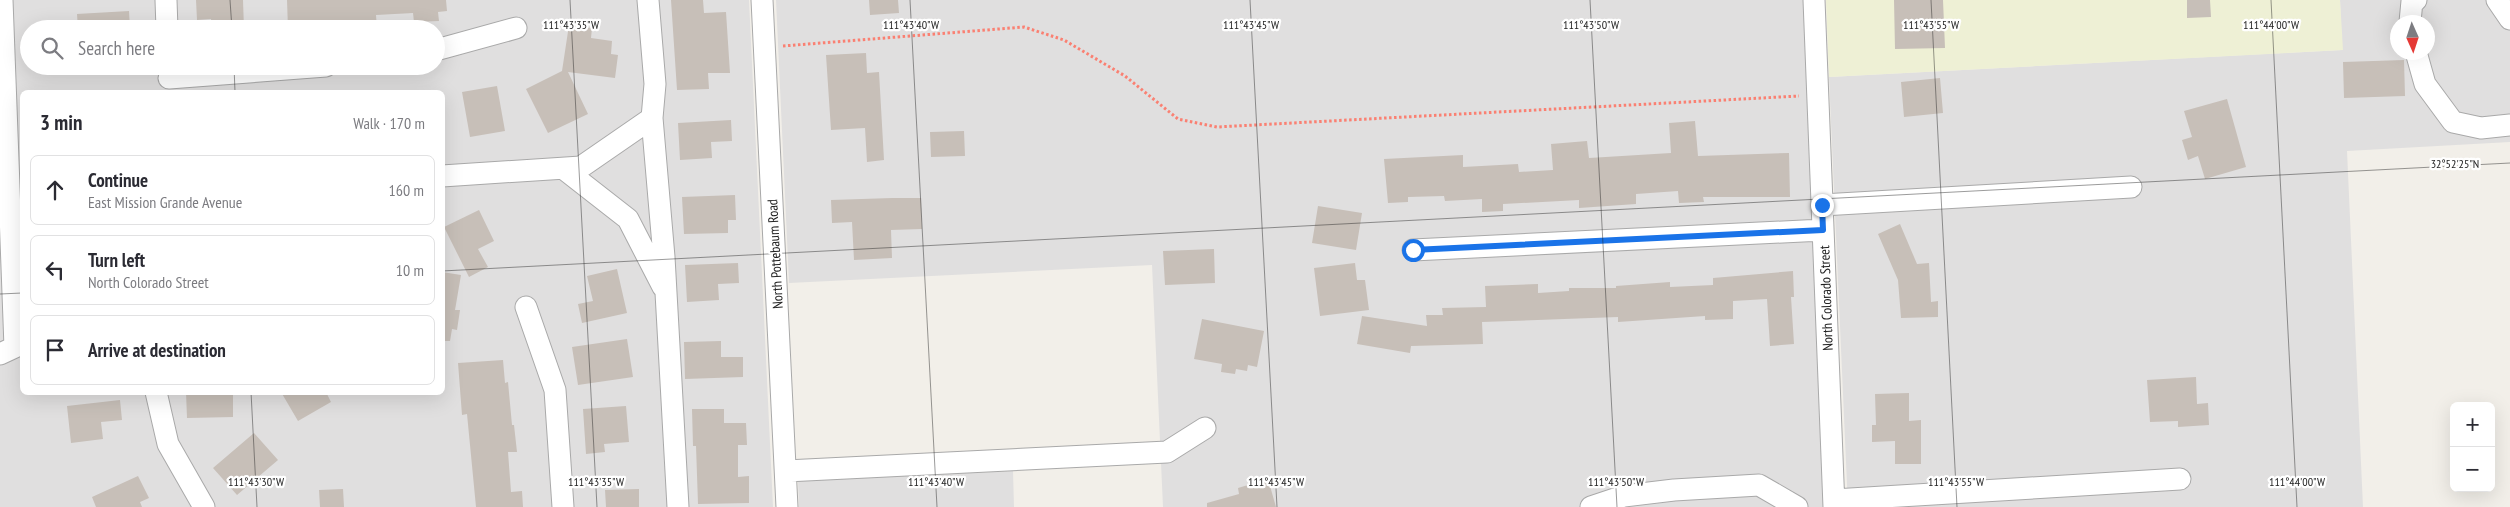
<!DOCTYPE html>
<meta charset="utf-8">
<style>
:root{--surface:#fff;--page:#f7f7f7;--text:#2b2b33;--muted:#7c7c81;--line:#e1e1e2}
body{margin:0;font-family:"PT Sans Narrow",sans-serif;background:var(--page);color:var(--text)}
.controls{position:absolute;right:15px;bottom:15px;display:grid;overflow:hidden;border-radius:8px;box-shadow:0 5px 20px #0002}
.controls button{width:45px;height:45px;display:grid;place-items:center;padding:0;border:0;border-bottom:1px solid var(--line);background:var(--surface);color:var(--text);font:25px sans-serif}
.compass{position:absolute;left:2390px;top:15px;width:45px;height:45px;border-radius:50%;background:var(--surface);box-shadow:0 5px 20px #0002;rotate:177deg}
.stop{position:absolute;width:15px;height:15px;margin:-11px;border:4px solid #1a73e8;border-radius:50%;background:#fff}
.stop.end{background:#1a73e8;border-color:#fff;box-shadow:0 1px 5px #0008}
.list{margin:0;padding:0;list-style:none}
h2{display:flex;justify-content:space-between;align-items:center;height:65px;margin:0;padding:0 20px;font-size:21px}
h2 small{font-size:16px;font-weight:400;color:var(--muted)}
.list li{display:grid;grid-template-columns:32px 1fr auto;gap:15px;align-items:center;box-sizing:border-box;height:70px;margin:0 10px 10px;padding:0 10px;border:1px solid var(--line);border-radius:8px}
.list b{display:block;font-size:19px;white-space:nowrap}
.list p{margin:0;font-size:16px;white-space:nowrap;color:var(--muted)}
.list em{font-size:16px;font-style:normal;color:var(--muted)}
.icon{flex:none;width:28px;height:28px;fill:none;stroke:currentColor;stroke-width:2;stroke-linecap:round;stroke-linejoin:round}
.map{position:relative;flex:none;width:2510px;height:507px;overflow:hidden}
.search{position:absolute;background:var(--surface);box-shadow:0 5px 20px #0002;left:20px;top:20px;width:425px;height:55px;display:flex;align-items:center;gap:12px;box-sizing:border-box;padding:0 18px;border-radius:28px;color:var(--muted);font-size:19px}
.panel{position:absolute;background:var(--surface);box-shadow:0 5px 20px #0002;left:20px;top:90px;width:425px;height:305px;border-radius:8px}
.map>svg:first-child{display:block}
</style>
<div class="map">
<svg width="2510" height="507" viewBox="0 0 2510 507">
<rect width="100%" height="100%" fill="#f2efe9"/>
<path fill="#e0dfdf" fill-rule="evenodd" d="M0 0H749L773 507H0ZM29 29H436V66H29ZM22 92H442V392H22Z
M776 0H1804L1828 507H1163L1152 265 789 283Z
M2340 0H2510V142L2347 151 2363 507H1848L1829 77 2342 50ZM2398 22H2428V52H2398Z
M1013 471 1014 507H799L798 481Z"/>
<path fill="#eef0d5" d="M1826 0H2340L2343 50 1829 77Z"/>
<path fill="#c7bfb8" d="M196 0H243L244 29H212L211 19 197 20Z
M287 0H446L447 11 438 12 439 21 414 22 413 13 376 15 377 29H288Z
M671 0H703L704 13 726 12 730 73H708L709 89 677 90Z
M869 0H898L899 13 870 15Z
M1894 0H1943L1945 48 1895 49Z
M2187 0H2210L2211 17 2187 18Z
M129 11 130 29H78L77 14Z
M569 25 592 28 591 38 612 41 611 54 618 55 615 78 568 72 588 114 548 133 526 89 562 71Z
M866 53 867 73 879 72 884 160 867 162 865 128 831 130 826 55Z
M2404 60 2405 96 2344 98 2343 62Z
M1940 78 1943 113 1904 117 1901 82Z
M497 86 505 131 470 137 462 92Z
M2227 99 2246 167 2205 179 2198 156 2188 160 2182 140 2192 137 2184 111Z
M731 120 732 141 711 142 712 158 680 160 678 123Z
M1695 121 1698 156 1789 153 1790 197H1703L1704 202 1679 203 1678 191 1636 194V204L1579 208V200L1503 204V211L1482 212V199L1445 201 1444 196 1408 197V202L1388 203 1384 159 1463 155V167L1518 164 1519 172 1553 170 1551 144 1587 141 1589 158 1671 153 1669 123Z
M964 131 965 156 931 157 930 132Z
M735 195 736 220H728V233L684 234 682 197Z
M892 198H921L922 229 891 230 892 258 854 260 852 222 832 223 831 200Z
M1318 206 1362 213 1356 250 1312 243Z
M479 210 494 241 478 249 488 267 469 277 444 227Z
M1900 224 1917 264 1929 263 1931 302 1938 301V317L1901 318 1898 280 1878 234Z
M1214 249 1215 283 1165 285 1163 251Z
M738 263 739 283 718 284 719 300 687 302 685 265Z
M1355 263 1357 280H1365L1369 310 1320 316 1314 268Z
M617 269 627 313 582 323 578 304 593 301 587 276Z
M1793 271 1794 297H1791L1794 344 1770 346 1767 299 1733 301V319L1705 320V316L1618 322V317L1482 322 1483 344 1411 346 1410 353 1357 344 1362 316 1427 326 1426 315H1443L1442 308 1486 307 1485 286 1538 284V293L1569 291V288H1616V286L1670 282V287L1713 285V278Z
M442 272 461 275 455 310H460L457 330 452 329 450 341H442Z
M1202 319 1264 331 1257 367 1248 365 1247 371 1236 369 1235 374 1221 372 1222 364 1194 359Z
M627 339 633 377 578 385 572 347Z
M721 341V357H743V377L685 379 684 342Z
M503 360 505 383 508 382 512 425H514L517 452H508L511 492 522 491 523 507H476L467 414 462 415 458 363Z
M2196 377 2197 404 2208 403 2209 425 2178 427V421L2150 422 2147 380Z
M186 392H233V417L187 418Z
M281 392H326L331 402 298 421Z
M1909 393V421L1921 420V464H1895V441L1872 442V425H1876L1875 394Z
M120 400 122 420 101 422 103 439 71 443 67 406Z
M626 406 629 442 604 444 605 452 586 454 583 409Z
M692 409H724V423H746L747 445H738V477L749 476V503L698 504 696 446H693Z
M254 433 278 460 237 495 213 468Z
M138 476 149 498 140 502 142 507H96L92 497Z
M1268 479 1276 507H1207V503L1239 494 1238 488Z
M343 489 344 507H320L319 490Z
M639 489V507H606L605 490Z"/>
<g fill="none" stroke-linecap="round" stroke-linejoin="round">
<g stroke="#a9a9a9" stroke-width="23">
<path id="minor" d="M166 0 167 29
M762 0 787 507
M1814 0 1834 507
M2497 0 2510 19
M2410 22 2412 1 2416 0
M436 50 516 28
M2416 52 2425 84 2453 122 2481 128 2510 125
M169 78 326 66
M652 118 664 257 678 507
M564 169 628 219 663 287
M442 176 581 167 652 118 655 84 648 0
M1822 205 2131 187
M1413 250 1823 230
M526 307 555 390 563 507
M0 354 15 347 2 0
M156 392 168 444 204 507
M786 471 1167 452 1205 428
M1834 500 2180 479
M1591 507 1624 496 1674 490 1759 485 1797 507"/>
</g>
<path stroke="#fa8072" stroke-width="3" stroke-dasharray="2.5 2.5" stroke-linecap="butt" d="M783 46 1024 27 1064 40 1125 76 1178 119 1217 127 1799 96"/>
<use href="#minor" stroke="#fff" stroke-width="21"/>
</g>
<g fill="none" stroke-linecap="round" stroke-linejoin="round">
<path stroke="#1a73e8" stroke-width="6" d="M1413 250 1823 230 1822 205"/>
</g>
<path fill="none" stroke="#222" stroke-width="1" stroke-opacity="0.45" d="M230 0 232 29M570 0 597 507M910 0 937 507M1250 0 1277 507M1590 0 1617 507M1931 0 1957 507M2271 0 2297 507M234 66 235 92M442 271 2510 163M0 294 22 293M251 392 257 507"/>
<g text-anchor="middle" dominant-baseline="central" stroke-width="4.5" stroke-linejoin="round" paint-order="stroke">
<g font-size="14" fill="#222" stroke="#fff">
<text transform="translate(775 254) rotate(-93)">North Pottebaum Road</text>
<text transform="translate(1826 298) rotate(-92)">North Colorado Street</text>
</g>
</g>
<g font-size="12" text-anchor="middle" fill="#222" stroke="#fff" stroke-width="4.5" stroke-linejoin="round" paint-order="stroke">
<text x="571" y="29">111°43'35"W</text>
<text x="911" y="29">111°43'40"W</text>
<text x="1251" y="29">111°43'45"W</text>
<text x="1591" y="29">111°43'50"W</text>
<text x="1931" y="29">111°43'55"W</text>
<text x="2271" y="29">111°44'00"W</text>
<text x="2455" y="168">32°52'25"N</text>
<text x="256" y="486">111°43'30"W</text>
<text x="596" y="486">111°43'35"W</text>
<text x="936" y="486">111°43'40"W</text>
<text x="1276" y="486">111°43'45"W</text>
<text x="1616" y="486">111°43'50"W</text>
<text x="1956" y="486">111°43'55"W</text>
<text x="2297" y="486">111°44'00"W</text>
</g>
</svg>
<div class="controls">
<button>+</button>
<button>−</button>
</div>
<svg class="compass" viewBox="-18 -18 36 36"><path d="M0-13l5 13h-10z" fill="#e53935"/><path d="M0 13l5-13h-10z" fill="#7c7c81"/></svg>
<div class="stop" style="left:1413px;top:250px"></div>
<div class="stop end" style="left:1822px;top:205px"></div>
<div class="search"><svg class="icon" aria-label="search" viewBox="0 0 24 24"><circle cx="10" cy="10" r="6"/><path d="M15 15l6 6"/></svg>Search here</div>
<section class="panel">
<h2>3 min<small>Walk · 170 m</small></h2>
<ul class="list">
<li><svg class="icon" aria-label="ahead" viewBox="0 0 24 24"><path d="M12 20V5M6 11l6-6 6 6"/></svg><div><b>Continue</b><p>East Mission Grande Avenue</p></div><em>160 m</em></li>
<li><svg class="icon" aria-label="left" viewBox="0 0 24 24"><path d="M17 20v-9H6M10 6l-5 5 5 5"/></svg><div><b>Turn left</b><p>North Colorado Street</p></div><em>10 m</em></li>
<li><svg class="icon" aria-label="arrive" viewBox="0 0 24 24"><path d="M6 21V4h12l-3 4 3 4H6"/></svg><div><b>Arrive at destination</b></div></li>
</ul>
</section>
</div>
